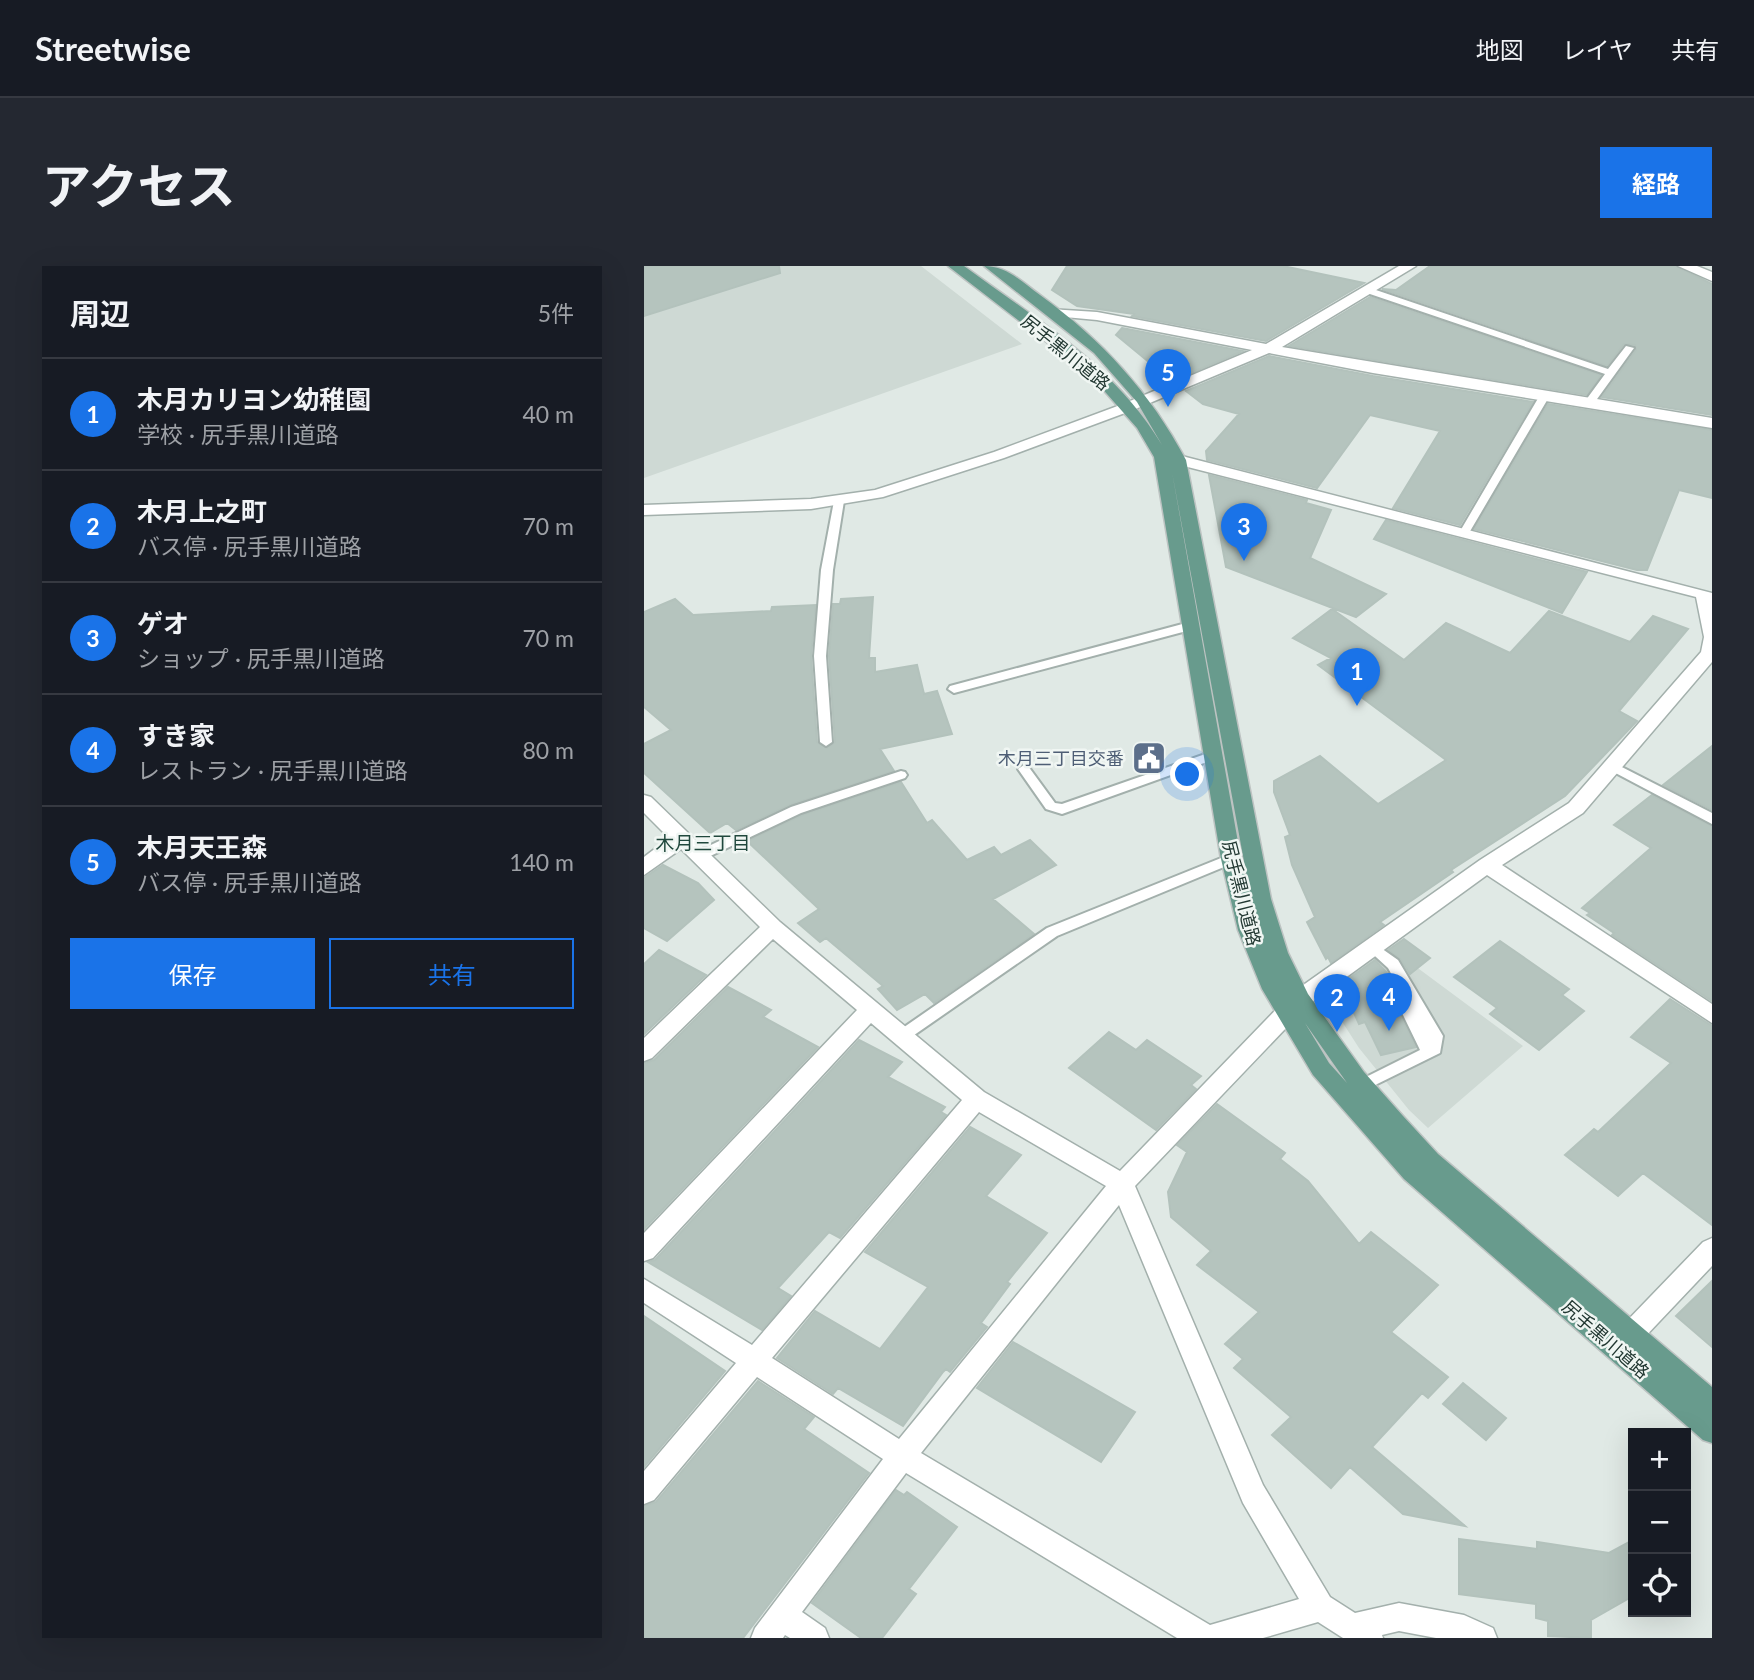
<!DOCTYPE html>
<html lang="ja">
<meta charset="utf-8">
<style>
:root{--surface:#171b24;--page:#242831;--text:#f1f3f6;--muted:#9ea1a6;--line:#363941;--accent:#1a73e8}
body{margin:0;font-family:Lato,"Noto Sans JP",sans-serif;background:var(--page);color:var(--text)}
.controls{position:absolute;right:21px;bottom:21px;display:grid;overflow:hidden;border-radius:0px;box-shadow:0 7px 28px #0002}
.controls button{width:63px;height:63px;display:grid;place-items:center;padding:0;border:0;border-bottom:2px solid var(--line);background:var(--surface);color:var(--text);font:35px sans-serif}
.you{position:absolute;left:544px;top:509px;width:24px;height:24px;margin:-18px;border:5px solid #fff;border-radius:50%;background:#1a73e8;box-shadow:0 0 0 10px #1a73e833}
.badge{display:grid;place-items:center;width:46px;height:46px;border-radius:50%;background:var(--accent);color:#fff;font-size:23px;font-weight:700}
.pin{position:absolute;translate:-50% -58px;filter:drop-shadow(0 2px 4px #0008)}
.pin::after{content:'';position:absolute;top:37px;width:24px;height:21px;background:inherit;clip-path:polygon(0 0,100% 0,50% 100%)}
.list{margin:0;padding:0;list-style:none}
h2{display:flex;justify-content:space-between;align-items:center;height:91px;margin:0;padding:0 28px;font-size:30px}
h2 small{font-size:23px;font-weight:400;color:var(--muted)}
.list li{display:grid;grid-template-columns:46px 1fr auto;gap:21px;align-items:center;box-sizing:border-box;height:112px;padding:0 28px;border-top:2px solid var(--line)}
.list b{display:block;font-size:26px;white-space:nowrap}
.list p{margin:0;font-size:23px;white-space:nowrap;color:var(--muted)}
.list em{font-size:23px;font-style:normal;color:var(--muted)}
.actions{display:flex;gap:14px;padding:21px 28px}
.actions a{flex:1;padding:16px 0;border:2px solid var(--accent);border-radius:0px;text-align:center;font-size:24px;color:var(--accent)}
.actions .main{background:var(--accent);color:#fff}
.icon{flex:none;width:38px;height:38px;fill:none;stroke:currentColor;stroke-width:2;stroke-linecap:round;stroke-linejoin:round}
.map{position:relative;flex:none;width:1068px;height:1372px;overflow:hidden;border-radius:0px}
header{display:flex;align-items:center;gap:42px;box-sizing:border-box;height:98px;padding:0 35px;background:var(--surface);border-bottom:2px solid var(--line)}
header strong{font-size:33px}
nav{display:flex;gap:38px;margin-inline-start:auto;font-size:24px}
.intro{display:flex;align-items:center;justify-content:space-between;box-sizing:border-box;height:168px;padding:0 42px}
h1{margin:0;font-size:49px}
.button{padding:18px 32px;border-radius:0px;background:var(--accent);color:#fff;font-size:24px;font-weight:700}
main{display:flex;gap:42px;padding:0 42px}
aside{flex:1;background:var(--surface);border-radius:0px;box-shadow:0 7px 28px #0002}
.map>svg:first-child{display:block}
</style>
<header>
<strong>Streetwise</strong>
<nav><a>地図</a><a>レイヤ</a><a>共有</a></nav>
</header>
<div class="intro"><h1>アクセス</h1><a class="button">経路</a></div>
<main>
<aside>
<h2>周辺<small>5件</small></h2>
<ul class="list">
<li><span class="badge">1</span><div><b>木月カリヨン幼稚園</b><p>学校 · 尻手黒川道路</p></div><em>40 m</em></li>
<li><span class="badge">2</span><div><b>木月上之町</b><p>バス停 · 尻手黒川道路</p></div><em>70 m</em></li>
<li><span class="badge">3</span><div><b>ゲオ</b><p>ショップ · 尻手黒川道路</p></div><em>70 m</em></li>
<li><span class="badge">4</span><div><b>すき家</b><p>レストラン · 尻手黒川道路</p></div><em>80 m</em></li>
<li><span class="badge">5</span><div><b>木月天王森</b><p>バス停 · 尻手黒川道路</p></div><em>140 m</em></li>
</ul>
<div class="actions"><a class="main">保存</a><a>共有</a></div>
</aside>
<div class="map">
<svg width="1068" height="1372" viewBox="0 0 1068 1372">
<rect width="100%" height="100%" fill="#e0e9e5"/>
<path fill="#ced9d4" d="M0 0H277L378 78 0 212Z
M744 680 879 780 784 862 765 844 715 782 681 729Z"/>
<path fill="#b5c4be" stroke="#b3c2bc" stroke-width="2" d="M0 0H135L136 7 0 50Z
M423 0H639L720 17 622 75 488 50 490 48 433 40 408 24Z
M786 0H1032L1068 18V149L958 131 992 84 991 79 980 78 963 100 738 23 752 24Z
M726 31 957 109 943 129 645 80Z
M478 62 599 85 528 115 472 69Z
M625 90 729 110 889 136 816 259 749 242 796 165 726 149 673 222 563 194 562 185 595 148 559 138 542 125Z
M904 138 1068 164V232L1035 224 1003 304H993L830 263Z
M565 209 663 234 662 237 687 244 666 292 742 328 712 351 582 301Z
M742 254 943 306 918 347 730 273Z
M229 331 225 392H231V406L273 399 280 428 293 425 308 468 236 483 250 505 146 539 92 564 83 557 66 567 0 507V478L27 464 0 441V346L31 333 49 349 127 345 128 341 172 339 167 390 173 476 183 482 191 476 185 390 189 338H196L197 333Z
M688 343 760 394 802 357 866 387 905 345 986 376 1009 350 1044 363 975 445 993 455 921 530 807 604 809 606 736 656 740 659 687 697 684 691 682 693 663 656 671 651 648 599 641 571 646 569 630 526V515L676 490 734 538 802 494 674 399 687 392 649 372Z
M1068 480V544L1019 519Z
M257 516 283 557 288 554 323 594 350 581 357 589 386 574 412 599 349 633 390 668 290 737 281 728 253 744 234 723 239 720 182 672 176 676 154 657 175 643 103 575 158 549Z
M1008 529 1068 560V735L968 669 970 667 943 649 946 647 938 642 1007 582 970 559Z
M19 599 54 617 70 634 23 675 0 662V612Z
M760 673 786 692 766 708 756 693 744 684Z
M856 675 925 723 918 729 940 745 895 784 846 748 853 742 810 711Z
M15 684 62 709 0 768V698Z
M731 694 746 710 741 717 772 781 737 789 721 756 715 758 697 718Z
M84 721 127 744 119 751 174 781 0 963V797L10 794Z
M1026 733 1068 760V959L999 907 974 930 921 889 950 863 954 866 1027 797 987 771Z
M465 766 492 784 503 774 557 810 547 819 552 823 512 864 425 802Z
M215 774 258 796 244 811 301 841 297 846 302 849 196 972 185 966 134 1022 147 1030 118 1064 4 996 11 994Z
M573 838 641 887 636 893 664 915 715 978 727 966 794 1019 747 1066 804 1111 784 1132 778 1127 728 1181 821 1260 759 1248 706 1201 687 1222 628 1169 647 1151 590 1102 599 1093 581 1078 615 1046 553 999 567 985 527 951 524 926 543 886 533 879Z
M326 861 377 889 342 930 403 967 363 1016 366 1018 337 1057 343 1061 306 1106 302 1103 299 1106 259 1160 194 1122 189 1128 133 1092 171 1045 236 1083 284 1021 221 986Z
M1068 1015V1081L1032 1050Z
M0 1050 81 1105 0 1201Z
M369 1076 491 1146 457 1196 333 1122Z
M114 1115 170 1151 160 1163 225 1207 99 1372H0V1240L12 1236Z
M819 1117 862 1152 842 1174 799 1138Z
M252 1224 260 1229 263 1226 313 1261 265 1323 272 1328 238 1372H217L168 1337Z
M815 1273 893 1283V1276L965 1287 989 1274V1330L947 1354V1372L904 1370V1355L892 1352V1338L815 1328Z"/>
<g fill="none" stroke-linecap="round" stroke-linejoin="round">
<g stroke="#a3b0ac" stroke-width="4">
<path id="service" d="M723 23H729L964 103 982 80 990 82 948 140 944 141 939 138 961 108 723 27Z
M896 129 905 131 825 267 824 269H816L815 267Z
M195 232 200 235 189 304 182 390 188 476 182 480 176 476 170 390 177 304 190 235Z
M546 356 552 360 550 363 310 427 304 423 306 420Z
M570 485 576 489 574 492 418 548 402 543 374 503 380 499 384 500 411 537 418 538Z
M968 496 1068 547V558L964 503 962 500 964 497Z
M257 505 261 506 263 509 261 512 157 547 60 593H50L48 590 50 587 147 541Z
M587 588 592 590 594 593 592 596 413 670 263 774H253L251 770 253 766 403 662Z
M727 675 754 694 799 770 796 787 719 825 714 823 712 819 714 815 776 784 743 716 749 711 744 702 720 680Z"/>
</g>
<g stroke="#a3b0ac" stroke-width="3">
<path id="minor" d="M755 0H772L638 81 1068 152V162L729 107 625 87 489 144 360 192 239 231 167 243 0 249V239L167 233 231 224 350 186 479 138 608 84 453 54 410 50 405 49V43L453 46 622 78Z
M1034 0H1053L1068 6V15Z
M534 189 1068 327V396L939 547 858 599 1068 738V757L843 609 664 739 491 920 619 1219 686 1331 711 1347 755 1337 820 1349 849 1362 853 1372H792L755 1365 738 1369 739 1372H699L674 1356 619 1372H533L262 1207 158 1346 181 1362 185 1372H146L141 1369 139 1372H107L111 1362 239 1193 113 1111 10 1234 0 1238V1205L92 1097 0 1037V1013L108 1079 318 834 227 757 9 992 0 995V967L213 744 129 673 8 792 0 795V772L116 661 37 583 0 609V591L25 572 0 547V529L7 531 136 656 340 826 476 905 648 727 836 594 925 537 1057 386 1060 371 1052 331 528 197 526 194ZM335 846 462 920 255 1173 128 1092ZM475 939 599 1237 655 1333 566 1359 277 1187Z
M1068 972V1000L997 1075 988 1078 979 1075 975 1067 979 1059 1059 976Z"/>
</g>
<g stroke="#bdc3c2" stroke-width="3">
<path id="primary" d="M304 0H320C392 53 471 100 518 179L493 136 450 87 340 0C363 0 378 16 396 29 458 74 506 126 542 194L627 633 644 687 664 728 720 806 759 850 794 888 1068 1121V1177L1059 1174 760 913 669 809 618 723 594 664 577 593 510 191 493 162 448 111ZM528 206 607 633 619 675 614 664 597 593ZM661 757 703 817 685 797Z"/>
</g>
<use href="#service" fill="#fff" fill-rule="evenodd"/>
<use href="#minor" fill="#fff" fill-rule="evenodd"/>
<use href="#primary" fill="#689b8d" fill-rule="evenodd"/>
</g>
<defs>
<g id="civic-square" transform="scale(1.75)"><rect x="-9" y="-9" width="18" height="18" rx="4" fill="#5c6f8a" stroke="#f0f6f3"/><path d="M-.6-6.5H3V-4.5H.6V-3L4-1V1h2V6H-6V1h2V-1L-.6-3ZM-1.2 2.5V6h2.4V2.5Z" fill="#fff"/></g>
</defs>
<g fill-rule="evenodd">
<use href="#civic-square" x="505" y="492"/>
</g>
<g text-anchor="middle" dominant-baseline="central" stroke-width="5" stroke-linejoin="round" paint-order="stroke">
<g font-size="18" fill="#223832" stroke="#f0f6f3">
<text transform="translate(422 86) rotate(39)">尻手黒川道路</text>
<text transform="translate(598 627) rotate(76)">尻手黒川道路</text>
<text transform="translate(962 1073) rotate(41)">尻手黒川道路</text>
</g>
<g font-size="18" fill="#4e5e75" stroke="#f0f6f3" text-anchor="end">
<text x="480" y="492">木月三丁目交番</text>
</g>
<g font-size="19" fill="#20483d" stroke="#f0f6f3">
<text x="59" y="576">木月三丁目</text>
</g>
</g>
</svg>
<div class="controls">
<button>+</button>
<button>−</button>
<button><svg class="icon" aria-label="locate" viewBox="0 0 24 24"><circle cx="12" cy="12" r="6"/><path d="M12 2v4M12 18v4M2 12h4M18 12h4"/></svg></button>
</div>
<div class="you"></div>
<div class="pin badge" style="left:713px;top:440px">1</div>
<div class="pin badge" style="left:693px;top:766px">2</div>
<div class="pin badge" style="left:600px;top:295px">3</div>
<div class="pin badge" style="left:745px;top:765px">4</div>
<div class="pin badge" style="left:524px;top:141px">5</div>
</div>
</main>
